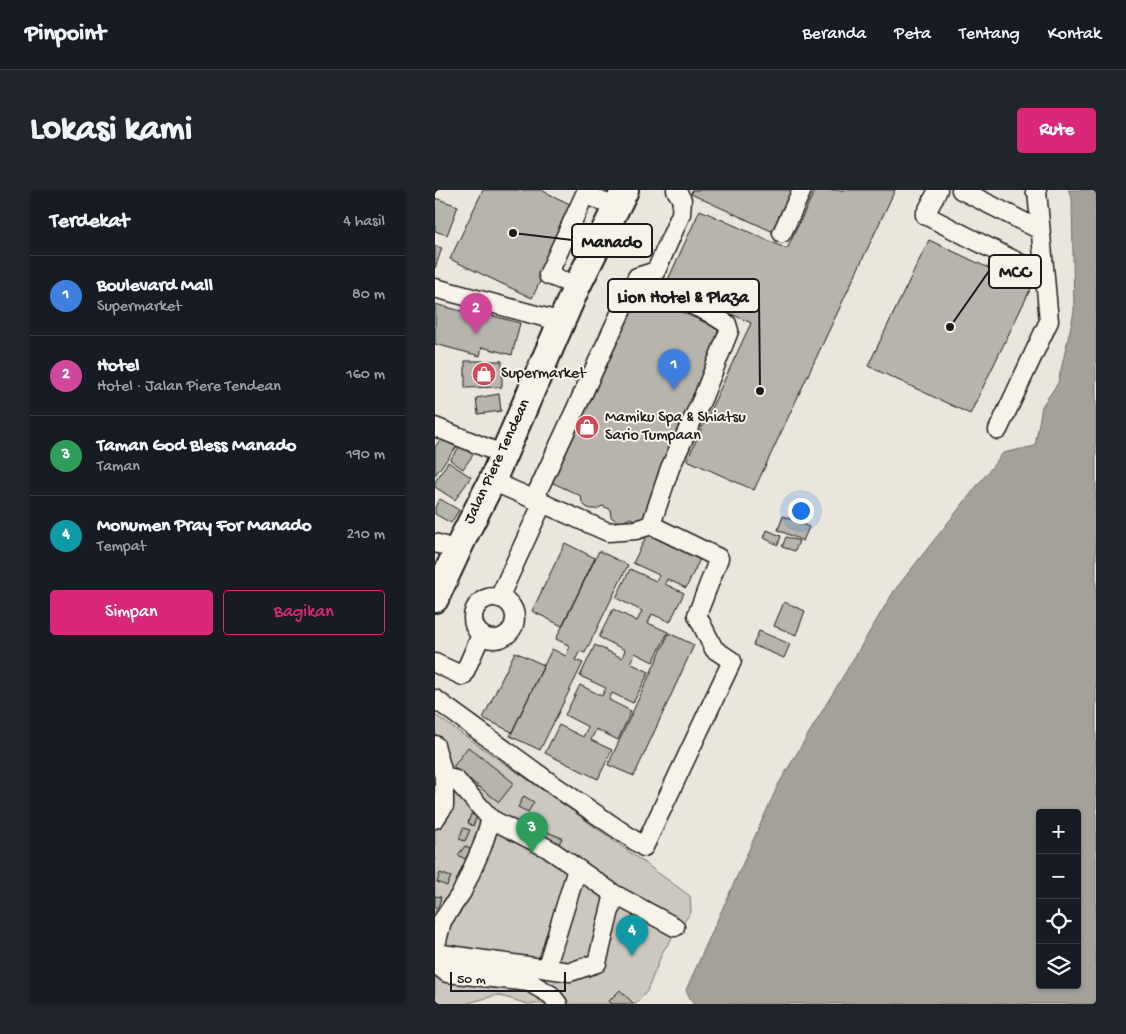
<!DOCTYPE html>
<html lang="id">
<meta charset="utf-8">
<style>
:root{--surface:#171b24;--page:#20242c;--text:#f1f3f6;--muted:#9ea1a6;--line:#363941;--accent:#db2777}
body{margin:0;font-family:"Gochi Hand",sans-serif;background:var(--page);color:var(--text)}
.controls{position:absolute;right:15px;bottom:15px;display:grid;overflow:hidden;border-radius:5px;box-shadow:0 1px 4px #0004}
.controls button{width:45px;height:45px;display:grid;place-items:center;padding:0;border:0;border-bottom:1px solid var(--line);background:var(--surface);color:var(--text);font:25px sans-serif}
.scale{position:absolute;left:15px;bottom:12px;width:116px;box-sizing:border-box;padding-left:5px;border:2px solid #1c1c1c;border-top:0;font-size:14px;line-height:18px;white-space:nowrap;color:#1c1c1c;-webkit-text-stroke:4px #f7f3e8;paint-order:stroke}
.you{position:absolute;left:365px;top:320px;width:18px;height:18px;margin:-12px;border:4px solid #fff;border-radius:50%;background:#1a73e8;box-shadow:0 0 0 8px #1a73e833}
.badge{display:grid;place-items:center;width:32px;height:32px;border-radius:50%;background:var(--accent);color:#fff;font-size:16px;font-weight:700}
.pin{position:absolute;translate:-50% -41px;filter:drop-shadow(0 1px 2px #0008)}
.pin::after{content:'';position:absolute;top:26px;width:18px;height:15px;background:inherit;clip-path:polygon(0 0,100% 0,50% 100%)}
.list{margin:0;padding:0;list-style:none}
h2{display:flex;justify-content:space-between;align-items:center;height:65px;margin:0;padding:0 20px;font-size:21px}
h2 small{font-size:16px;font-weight:400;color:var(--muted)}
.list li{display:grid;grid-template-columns:32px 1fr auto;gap:15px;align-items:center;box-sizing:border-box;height:80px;padding:0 20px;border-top:1px solid var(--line)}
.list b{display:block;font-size:19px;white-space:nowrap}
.list p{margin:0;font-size:16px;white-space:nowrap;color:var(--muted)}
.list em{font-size:16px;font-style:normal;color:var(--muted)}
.actions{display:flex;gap:10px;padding:15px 20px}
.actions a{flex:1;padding:11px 0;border:1px solid var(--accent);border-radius:5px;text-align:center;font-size:18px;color:var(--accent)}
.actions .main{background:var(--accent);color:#fff}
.icon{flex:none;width:28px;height:28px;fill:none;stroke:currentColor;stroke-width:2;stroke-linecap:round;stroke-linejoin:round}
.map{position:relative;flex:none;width:661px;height:814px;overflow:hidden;border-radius:5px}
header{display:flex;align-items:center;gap:30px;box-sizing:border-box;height:70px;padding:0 25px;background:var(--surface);border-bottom:1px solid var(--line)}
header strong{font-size:24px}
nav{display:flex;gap:28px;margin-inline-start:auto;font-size:18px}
.intro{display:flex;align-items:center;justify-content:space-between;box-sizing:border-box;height:120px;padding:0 30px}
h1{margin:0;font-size:35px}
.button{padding:12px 22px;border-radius:5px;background:var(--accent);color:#fff;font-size:18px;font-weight:700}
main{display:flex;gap:30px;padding:0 30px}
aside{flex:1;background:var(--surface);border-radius:5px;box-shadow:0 1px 4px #0004}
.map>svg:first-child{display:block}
</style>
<header>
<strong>Pinpoint</strong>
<nav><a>Beranda</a><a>Peta</a><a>Tentang</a><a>Kontak</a></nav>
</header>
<div class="intro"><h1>Lokasi kami</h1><a class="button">Rute</a></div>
<main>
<aside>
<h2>Terdekat<small>4 hasil</small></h2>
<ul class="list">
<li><span class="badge" style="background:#3f7fe0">1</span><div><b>Boulevard Mall</b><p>Supermarket</p></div><em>80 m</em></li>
<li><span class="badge" style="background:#d1479c">2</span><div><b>Hotel</b><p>Hotel · Jalan Piere Tendean</p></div><em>160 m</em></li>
<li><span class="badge" style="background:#2e9e5b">3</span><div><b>Taman God Bless Manado</b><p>Taman</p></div><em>190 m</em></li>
<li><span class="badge" style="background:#0f9aa8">4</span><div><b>Monumen Pray For Manado</b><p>Tempat</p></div><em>210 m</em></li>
</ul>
<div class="actions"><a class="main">Simpan</a><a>Bagikan</a></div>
</aside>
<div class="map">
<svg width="661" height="814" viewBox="0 0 661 814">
<rect width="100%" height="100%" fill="#eae6dc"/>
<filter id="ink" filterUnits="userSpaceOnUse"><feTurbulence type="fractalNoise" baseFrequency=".02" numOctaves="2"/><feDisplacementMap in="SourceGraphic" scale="10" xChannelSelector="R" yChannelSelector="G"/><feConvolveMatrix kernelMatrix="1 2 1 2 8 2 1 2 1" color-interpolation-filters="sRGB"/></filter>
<g filter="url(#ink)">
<path fill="#ccc8c0" stroke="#74726e" d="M0 525 135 619 255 706 256 722 228 761 212 801 201 814H93L62 805 30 814H0Z"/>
<path fill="#a3a19a" stroke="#6d6c68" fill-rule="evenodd" d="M633 0H661V814H258L251 800 343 595 459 401 568 263 600 256 607 216 623 193 639 122 637 7ZM605 623H642V795H605Z"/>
<path fill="#b6b4ac" stroke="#1c1c1c" d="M48 0H106L141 17 97 108 15 69Z
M257 0H366L345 45 256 4Z
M380 0H460L319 300 252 270 316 133 231 94 265 20 352 59Z
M0 8 23 16 12 45 0 41Z
M494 50 596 98 535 224 433 176Z
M0 56 7 58 0 78Z
M204 102 293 143 206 333 195 328 188 332H183L176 327 175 319 167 316 162 319H156L151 317 147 312 146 306 116 292Z
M0 114 34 123 35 120 85 133 77 165 47 157 45 166 0 154Z
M30 171H67V197L30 198Z
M64 204 66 221 43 224 41 208Z
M9 244 23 255 0 285V257Z
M25 256 38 265 28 279 15 270Z
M13 272 36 287 20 310 0 297V292Z
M5 309 24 320 16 333 0 324V317Z
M348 326 374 337 368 351 343 340Z
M332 340 346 346 343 355 329 348Z
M213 343 265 369 251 398 232 389 230 394 249 403 235 432 217 424 213 433 233 442 218 472 200 463 195 473 214 482 198 513 177 503 174 510 196 521 183 550 161 539 156 550 177 560 163 589 110 563 124 535 148 547 153 537 130 525 145 495 167 506 171 498 145 486 160 455 187 468 190 460 164 447 178 419 202 431 207 421 181 408 195 379 221 391 224 385 198 373Z
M351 347 364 351 360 361 347 357Z
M130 353 160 368 127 436 97 421Z
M164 361 193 375 150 463 145 461 140 470 148 473 105 560 75 546 117 459 131 466 135 456 121 449Z
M349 412 370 421 361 445 339 436Z
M324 441 355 454 349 468 318 455Z
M234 443 259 455 199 586 173 575Z
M80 462 109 475 77 542 48 528Z
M33 557 79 593 64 612 18 577Z
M89 606 99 612 93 622 83 617Z
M36 624 42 626 38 636 33 633Z
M28 638 35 640 30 651 24 649Z
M112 642 127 648 123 656 109 650Z
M30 656 36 660 30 669 23 665Z
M5 683 16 687 12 696 2 692Z
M0 706 6 707 3 718 0 717Z
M185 800 199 814H177L174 811Z"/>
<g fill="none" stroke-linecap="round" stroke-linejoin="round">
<g stroke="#1c1c1c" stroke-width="21">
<path id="minor" d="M503 0 490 25 610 86
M526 0 605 40
M347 43 367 0
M142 96 113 85 150 4 181 18
M0 98 127 132
M0 237 69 265
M563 240 614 131 602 1 600 0
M57 291 173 342 201 340 216 335 235 278 268 207 294 141 292 134 273 122 229 103 202 87
M99 309 202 87 221 81 246 24 247 10 241 0
M0 353 23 360
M38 428a21 21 0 1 1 42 0a21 21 0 1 1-42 0Z
M64 408 108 312
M0 473 28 486 46 445
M0 509 117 594 209 657 297 471 279 459 262 425 284 368 216 335
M0 555 9 587
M0 629 9 616V587L21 590 56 629 47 657 27 702 7 731 0 759
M56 629 114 659 179 704 240 737
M0 763 135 782 162 773 179 704
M0 766 2 775 12 783 94 792 116 805 123 814
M111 779 142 679"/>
</g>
<g stroke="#1c1c1c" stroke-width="30">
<path id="highway" d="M0 409 30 344 57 291 142 96 190 0"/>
</g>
<use href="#minor" stroke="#f7f3e8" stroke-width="18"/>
<use href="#highway" stroke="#f7f3e8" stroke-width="26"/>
</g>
</g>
<defs>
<g id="shop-disc" transform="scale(1.25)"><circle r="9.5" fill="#d1495b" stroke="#f7f3e8"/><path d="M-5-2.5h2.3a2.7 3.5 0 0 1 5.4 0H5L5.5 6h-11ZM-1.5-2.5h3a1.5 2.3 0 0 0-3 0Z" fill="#fff"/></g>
</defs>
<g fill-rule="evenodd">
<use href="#shop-disc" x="49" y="184"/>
<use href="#shop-disc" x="152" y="237"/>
</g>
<g text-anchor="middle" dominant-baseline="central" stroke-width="4" stroke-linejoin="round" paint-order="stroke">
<g font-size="16" fill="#1c1c1c" stroke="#f7f3e8" text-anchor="start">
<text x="66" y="184">Supermarket</text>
<text x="170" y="228">Mamiku Spa &amp; Shiatsu<tspan x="170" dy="18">Sario Tumpaan</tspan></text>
</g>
<g font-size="16" fill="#1c1c1c" stroke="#f7f3e8">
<text transform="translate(63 272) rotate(-65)">Jalan Piere Tendean</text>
</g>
</g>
<path fill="none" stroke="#1c1c1c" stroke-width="2" d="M78 43L137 50M515 137L554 81M325 201L324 106"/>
<g fill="#1c1c1c" stroke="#f7f3e8" stroke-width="2">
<circle cx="78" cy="43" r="5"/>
<circle cx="515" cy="137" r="5"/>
<circle cx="325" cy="201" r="5"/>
</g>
<g fill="#f7f3e8" stroke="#1c1c1c" stroke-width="2">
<rect x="137" y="34" width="80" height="33" rx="5"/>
<rect x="554" y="65" width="52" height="33" rx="5"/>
<rect x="173" y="89" width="151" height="33" rx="5"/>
</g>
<g font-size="18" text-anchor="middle" font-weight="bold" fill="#1c1c1c">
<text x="177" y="57">Manado</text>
<text x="580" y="87">MCC</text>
<text x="248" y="112">Lion Hotel &amp; Plaza</text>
</g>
</svg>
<div class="controls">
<button>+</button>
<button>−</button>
<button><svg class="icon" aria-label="locate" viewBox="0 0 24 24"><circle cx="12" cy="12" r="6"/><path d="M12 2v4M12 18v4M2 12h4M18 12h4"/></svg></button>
<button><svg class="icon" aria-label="layers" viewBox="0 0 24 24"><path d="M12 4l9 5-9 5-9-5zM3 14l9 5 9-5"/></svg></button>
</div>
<div class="scale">50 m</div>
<div class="you"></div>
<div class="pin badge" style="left:239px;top:200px;background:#3f7fe0">1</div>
<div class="pin badge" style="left:41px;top:144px;background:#d1479c">2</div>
<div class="pin badge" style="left:97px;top:663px;background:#2e9e5b">3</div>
<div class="pin badge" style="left:197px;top:766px;background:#0f9aa8">4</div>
</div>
</main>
